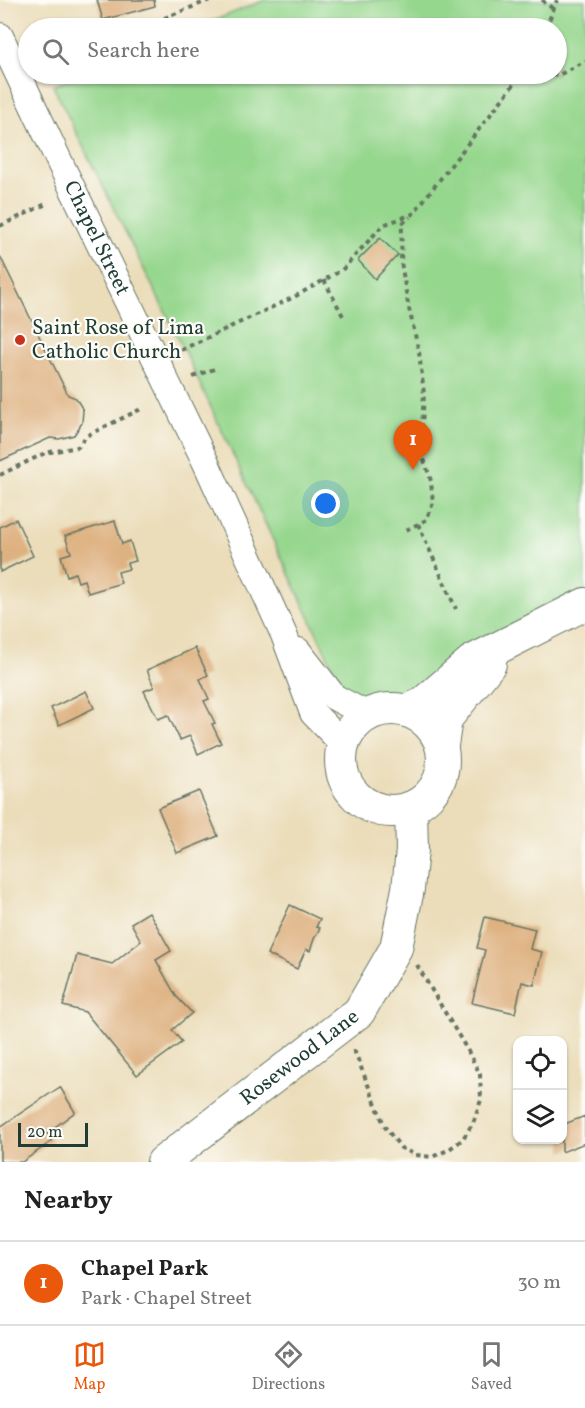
<!DOCTYPE html>
<meta charset="utf-8">
<style>
:root{--surface:#fff;--page:#f2f2f2;--text:#222;--muted:#767676;--line:#e0e0e0;--accent:#ea580c}
body{margin:0;font-family:Vollkorn,serif;background:var(--page);color:var(--text)}
.controls{position:absolute;right:18px;bottom:18px;display:grid;overflow:hidden;border-radius:12px;box-shadow:0 2px 4px #0004}
.controls button{width:54px;height:54px;display:grid;place-items:center;padding:0;border:0;border-bottom:2px solid var(--line);background:var(--surface);color:var(--text);font:30px sans-serif}
.scale{position:absolute;left:18px;bottom:15px;width:70px;box-sizing:border-box;padding-left:6px;border:3px solid #1f3d34;border-top:0;font-size:16px;line-height:21px;white-space:nowrap;color:#1f3d34;-webkit-text-stroke:4px #fdfcf7;paint-order:stroke}
.you{position:absolute;left:326px;top:504px;width:21px;height:21px;margin:-15px;border:4px solid #fff;border-radius:50%;background:#1a73e8;box-shadow:0 0 0 9px #1a73e833}
.badge{display:grid;place-items:center;width:39px;height:39px;border-radius:50%;background:var(--accent);color:#fff;font-size:20px;font-weight:700}
.pin{position:absolute;translate:-50% -50px;filter:drop-shadow(0 2px 3px #0008)}
.pin::after{content:'';position:absolute;top:32px;width:21px;height:18px;background:inherit;clip-path:polygon(0 0,100% 0,50% 100%)}
.list{margin:0;padding:0;list-style:none}
h2{display:flex;justify-content:space-between;align-items:center;height:78px;margin:0;padding:0 24px;font-size:26px}
h2 small{font-size:20px;font-weight:400;color:var(--muted)}
.list li{display:grid;grid-template-columns:39px 1fr auto;gap:18px;align-items:center;box-sizing:border-box;height:84px;padding:0 24px;border-top:2px solid var(--line)}
.list b{display:block;font-size:22px;white-space:nowrap}
.list p{margin:0;font-size:20px;white-space:nowrap;color:var(--muted)}
.list em{font-size:20px;font-style:normal;color:var(--muted)}
.icon{flex:none;width:33px;height:33px;fill:none;stroke:currentColor;stroke-width:2;stroke-linecap:round;stroke-linejoin:round}
.map{position:relative;flex:none;width:585px;height:1162px;overflow:hidden}
.search{position:absolute;background:var(--surface);box-shadow:0 2px 4px #0004;left:18px;right:18px;top:18px;height:66px;display:flex;align-items:center;gap:15px;box-sizing:border-box;padding:0 21px;border-radius:33px;color:var(--muted);font-size:22px}
.sheet{height:162px;background:var(--surface)}
nav{display:flex;justify-content:space-around;align-items:center;box-sizing:border-box;height:84px;border-top:2px solid var(--line);background:var(--surface);font-size:16px;color:var(--muted)}
nav a{display:grid;justify-items:center;gap:3px}
nav .on{color:var(--accent)}
.map>svg:first-child{display:block}
</style>
<div class="map">
<svg width="585" height="1162" viewBox="0 0 585 1162">
<rect width="100%" height="100%" fill="#fdfcf7"/>
<filter id="ink" filterUnits="userSpaceOnUse"><feTurbulence type="fractalNoise" baseFrequency=".0167" numOctaves="2"/><feDisplacementMap in="SourceGraphic" scale="12" xChannelSelector="R" yChannelSelector="G"/><feConvolveMatrix kernelMatrix="1 2 1 2 8 2 1 2 1" color-interpolation-filters="sRGB"/></filter>
<filter id="wash" filterUnits="userSpaceOnUse"><feTurbulence type="fractalNoise" baseFrequency=".008" numOctaves="4" result="noise"/><feDisplacementMap in="SourceGraphic" scale="24" xChannelSelector="R" yChannelSelector="G"/><feGaussianBlur stdDeviation="1.35" result="paint"/><feColorMatrix in="noise" values="0 0 0 0 0 0 0 0 0 0 0 0 0 0 0 0 0 1.4 0 .05"/><feComposite in="paint" operator="in"/></filter>
<g filter="url(#wash)">
<rect width="100%" height="100%" fill="#ebddba"/>
<path fill="#96d78e" stroke="#5a8a61" stroke-width="1.5" d="M265 0H585V590L407 705 382 707 361 699 342 687 184 350 53 86 85 74H556V28H195Z"/>
<g id="blocks">
<path fill="#deb180" d="M97 0H154L155 6 103 20Z
M380 238 398 255 375 279 358 260Z
M0 256 68 395 76 398 83 410 82 423 74 435 59 439 50 438 0 461Z
M16 519 33 556 0 572V527Z
M115 521 122 544 130 541 136 561 127 563 129 569 118 572 121 583 88 593 84 580 78 582 75 573 67 576 61 556 71 553 65 536Z
M195 648 208 675 200 679 209 699 204 701 215 723 212 724 221 743 198 754 190 736 180 740 168 715 158 719 144 691 154 687 147 670Z
M86 691 94 708 59 725 51 708Z
M199 791 218 836 177 853 158 808Z
M290 905 320 919 316 927 320 928 314 939 310 951 306 949 297 969 267 954Z
M149 912 171 951 156 960 176 996 192 1013 172 1030 182 1042 137 1075 85 1012 63 1006 77 955 112 964 141 941 131 923Z
M485 917 535 929 530 949 542 952 534 985 522 982 515 1013 472 1003 485 950 477 948Z
M60 1087 75 1112 47 1133 52 1141 22 1162H0V1127Z
M585 1116V1143L562 1152V1125Z"/>
</g>
</g>
<g filter="url(#ink)">
<use href="#blocks" fill-opacity="0" stroke="#667563" stroke-width="1.5"/>
<g fill="none" stroke-linecap="round" stroke-linejoin="round">
<g stroke="#667563" stroke-width="28">
<g id="minor">
<path id="s1" d="M0 36 61 165 206 463 284 635 313 713 342 743"/>
<path d="M298 651 334 697 368 715"/>
</g>
</g>
<g stroke="#667563" stroke-width="34">
<g id="tertiary">
<circle cx="392" cy="760" r="51"/>
<path d="M406 711 422 704 472 661 585 604"/>
<path d="M442 745 446 719 490 664"/>
<path id="s2" d="M163 1162 359 1012 396 948 408 889 412 850 411 809"/>
</g>
</g>
<path stroke="#667563" stroke-width="4" stroke-dasharray="4.5 4.5" stroke-linecap="butt" d="M542 0 545 3 555 10
M139 28 210 0
M546 28 557 0
M552 74 559 75 585 61
M0 226 46 204
M324 280 343 316 340 318
M181 350 294 297 342 270 383 225 413 214 522 74
M193 377 214 369
M0 475 45 453 78 447 86 436 143 408
M418 524 456 609
M406 530 426 520 433 503 431 481 423 456 422 425 424 394 419 352 408 304 401 262 402 224 410 217
M354 1050 385 1127 401 1148 416 1155 432 1157 448 1150 462 1140 473 1123 481 1100 480 1074 469 1053 417 965"/>
<use href="#minor" stroke="#fff" stroke-width="26"/>
<use href="#tertiary" stroke="#fff" stroke-width="32"/>
</g>
</g>
<circle fill="#c8321e" stroke="#fdfcf7" stroke-width="2" cx="20" cy="340" r="6"/>
<g text-anchor="middle" dominant-baseline="central" stroke-width="4.5" stroke-linejoin="round" paint-order="stroke">
<g font-size="21" fill="#1f3d34" stroke="#fdfcf7">
<text stroke="none"><textPath href="#s1" startOffset="224">Chapel Street</textPath></text>
<text stroke="none"><textPath href="#s2" startOffset="172">Rosewood Lane</textPath></text>
</g>
<g font-size="21" fill="#1f3d34" stroke="#fdfcf7" text-anchor="start">
<text x="32" y="328">Saint Rose of Lima<tspan x="32" dy="24">Catholic Church</tspan></text>
</g>
</g>
</svg>
<div class="controls">
<button><svg class="icon" aria-label="locate" viewBox="0 0 24 24"><circle cx="12" cy="12" r="6"/><path d="M12 2v4M12 18v4M2 12h4M18 12h4"/></svg></button>
<button><svg class="icon" aria-label="layers" viewBox="0 0 24 24"><path d="M12 4l9 5-9 5-9-5zM3 14l9 5 9-5"/></svg></button>
</div>
<div class="scale">20 m</div>
<div class="you"></div>
<div class="pin badge" style="left:413px;top:470px">1</div>
<div class="search"><svg class="icon" aria-label="search" viewBox="0 0 24 24"><circle cx="10" cy="10" r="6"/><path d="M15 15l6 6"/></svg>Search here</div>
</div>
<section class="sheet">
<h2>Nearby<small></small></h2>
<ul class="list">
<li><span class="badge">1</span><div><b>Chapel Park</b><p>Park · Chapel Street</p></div><em>30 m</em></li>
</ul>
</section>
<nav>
<a class="on"><svg class="icon" aria-label="map" viewBox="0 0 24 24"><path d="M3 6l6-2 6 2 6-2v14l-6 2-6-2-6 2zM9 4v14M15 6v14"/></svg>Map</a>
<a><svg class="icon" aria-label="directions" viewBox="0 0 24 24"><path d="M12 3l9 9-9 9-9-9zM9 14v-3h6M13 9l2 2-2 2"/></svg>Directions</a>
<a><svg class="icon" aria-label="saved" viewBox="0 0 24 24"><path d="M7 4h10v16l-5-4-5 4z"/></svg>Saved</a>
</nav>
